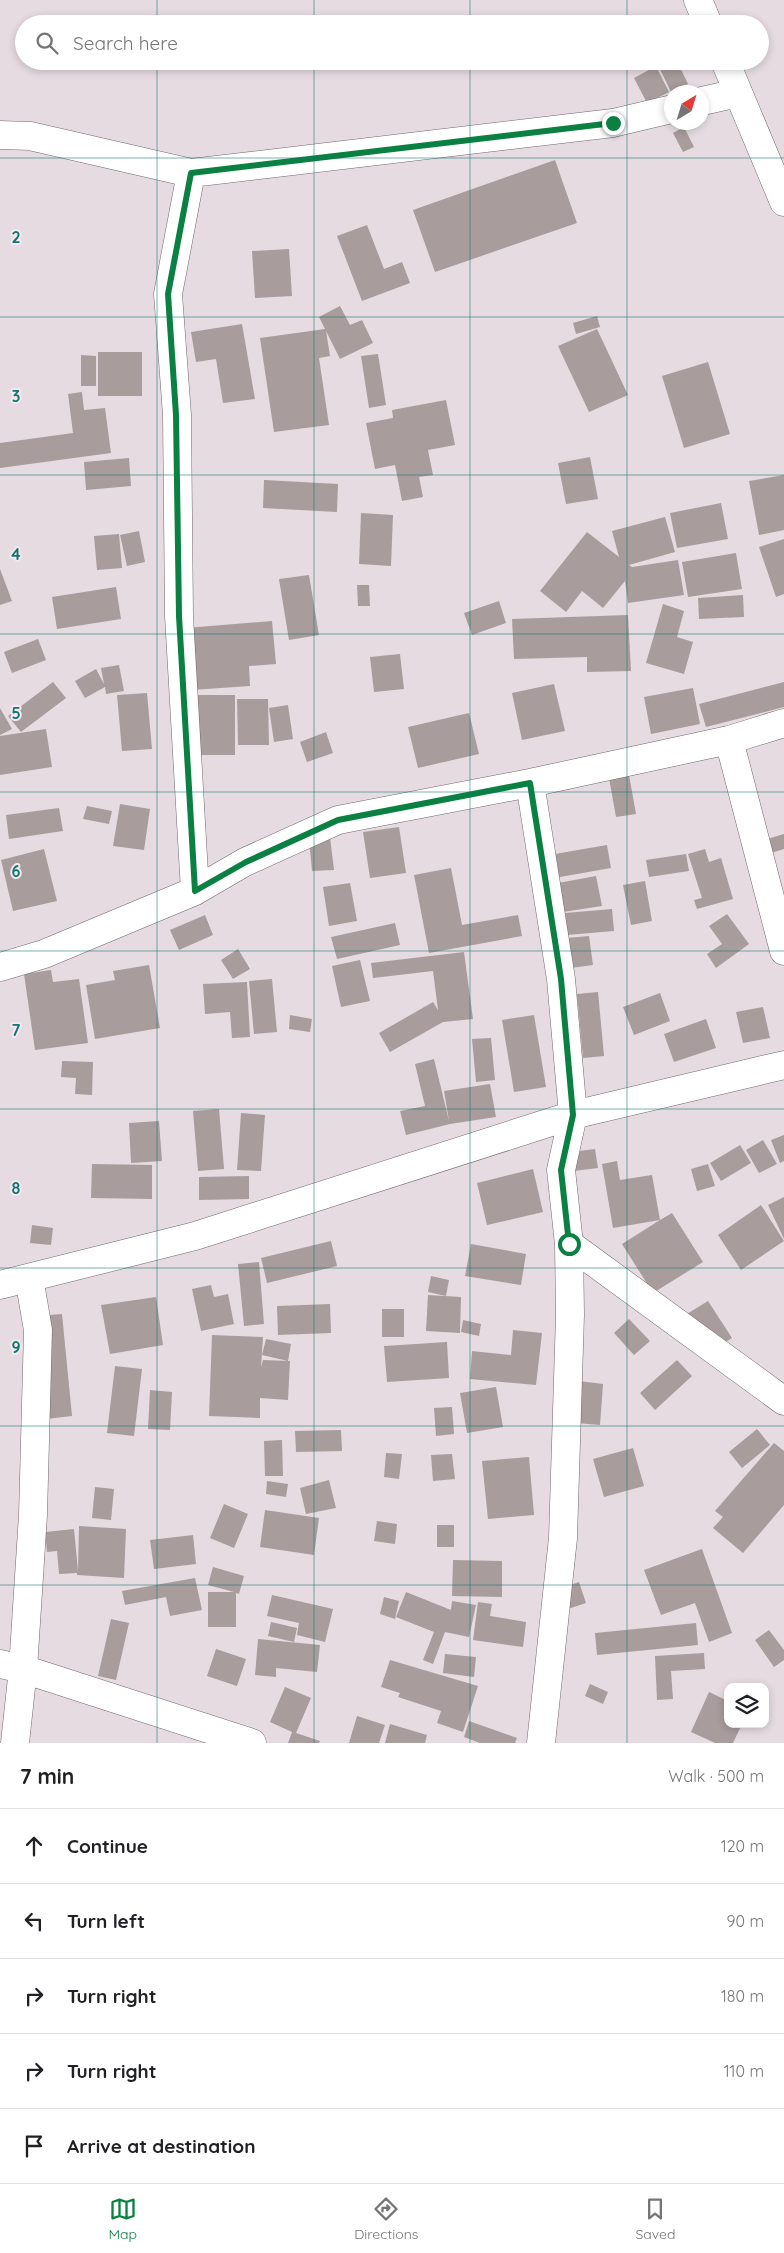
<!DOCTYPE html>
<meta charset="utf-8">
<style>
:root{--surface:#fff;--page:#f2f2f2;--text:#202124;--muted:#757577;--line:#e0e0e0;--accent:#0b8043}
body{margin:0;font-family:Quicksand,sans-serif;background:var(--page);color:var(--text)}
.controls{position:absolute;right:15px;bottom:15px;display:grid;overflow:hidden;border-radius:10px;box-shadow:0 2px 8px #0003}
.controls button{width:45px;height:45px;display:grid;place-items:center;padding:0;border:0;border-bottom:1px solid var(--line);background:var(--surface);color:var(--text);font:25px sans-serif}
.compass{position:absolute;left:664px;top:85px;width:45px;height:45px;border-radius:50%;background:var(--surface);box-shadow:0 2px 8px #0003;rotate:38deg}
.stop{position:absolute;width:15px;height:15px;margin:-11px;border:4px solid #0b8043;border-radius:50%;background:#fff}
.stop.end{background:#0b8043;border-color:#fff;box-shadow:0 1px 5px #0008}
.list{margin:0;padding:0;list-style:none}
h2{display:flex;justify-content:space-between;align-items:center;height:65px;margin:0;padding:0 20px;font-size:21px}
h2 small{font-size:16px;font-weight:400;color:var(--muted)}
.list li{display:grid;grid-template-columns:32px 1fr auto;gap:15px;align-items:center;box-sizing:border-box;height:75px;padding:0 20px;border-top:1px solid var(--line)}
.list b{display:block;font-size:19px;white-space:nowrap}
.list em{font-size:16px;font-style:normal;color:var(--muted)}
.icon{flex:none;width:28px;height:28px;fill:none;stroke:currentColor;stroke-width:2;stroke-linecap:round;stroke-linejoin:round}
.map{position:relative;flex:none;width:784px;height:1743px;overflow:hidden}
.search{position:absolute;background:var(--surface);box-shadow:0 2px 8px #0003;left:15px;right:15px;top:15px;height:55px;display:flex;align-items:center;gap:12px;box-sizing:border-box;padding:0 18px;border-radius:28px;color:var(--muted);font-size:19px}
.sheet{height:440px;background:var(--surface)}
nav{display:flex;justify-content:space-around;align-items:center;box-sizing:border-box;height:70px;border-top:1px solid var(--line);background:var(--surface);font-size:14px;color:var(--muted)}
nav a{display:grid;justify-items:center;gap:2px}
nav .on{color:var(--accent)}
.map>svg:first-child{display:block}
</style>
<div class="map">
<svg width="784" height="1743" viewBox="0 0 784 1743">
<rect width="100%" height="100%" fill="#e6dbe1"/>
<path fill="#a89c9d" d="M628 61H650L632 70Z
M656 61H677L688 84 671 92Z
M656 66 669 92 647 103 634 78Z
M684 127 694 147 683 152 673 133Z
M555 160 577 223 435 272 413 210Z
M367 225 384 269 402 262 410 283 362 301 337 236Z
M289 249 292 296 255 298 252 251Z
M340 306 350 325 362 320 373 343 340 359 326 331 330 356 319 358 329 425 274 432 260 338 325 329 319 317Z
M597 316 600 327 576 334 573 323Z
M242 324 255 399 223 403 216 359 196 362 191 332Z
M597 329 628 395 589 412 558 346Z
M98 352H142V396H98Z
M378 354 386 405 369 408 361 356Z
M81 355 96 356V386H81Z
M708 362 730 434 684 448 662 376Z
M82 392 84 410 105 408 111 453 0 468V443L73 433 68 394Z
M446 400 455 445 428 450 433 475 419 477 423 497 402 501 395 465 375 469 366 423 393 418 392 410Z
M590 457 598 499 566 504 558 463Z
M129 458 131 486 86 490 84 462Z
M784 475V530L759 535 749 481Z
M264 480 338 484 337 512 263 508Z
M721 503 728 539 677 548 670 513Z
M361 513 393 515 391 566 359 564Z
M665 517 675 552 629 565 632 567 678 560 684 595 628 603 625 581 603 608 582 591 566 612 540 591 587 532 619 557 612 531Z
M139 531 145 562 127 566 120 535Z
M119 534 122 568 97 570 94 536Z
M784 539V594L776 597 759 547Z
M736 553 742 589 688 597 682 562Z
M0 569 12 601 0 605Z
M309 575 319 635 289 640 279 579Z
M357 585H369L370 606H358Z
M116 587 121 619 57 629 52 597Z
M743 595 744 617 699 619 698 598Z
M499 601 506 623 472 635 464 613Z
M663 604 684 611 677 637 693 642 684 674 646 663Z
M628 615 631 671 587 672V657L514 659 512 619Z
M272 621 276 664 249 666 250 686 191 690 186 628Z
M38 639 46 660 12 673 4 652Z
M400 654 404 689 374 692 370 657Z
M119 665 124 691 106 694 105 687 85 698 75 681 96 669 104 684 101 668Z
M53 682 66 698 21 732 8 716Z
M784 682V707L706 727 699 704Z
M554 684 565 731 522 740 512 693Z
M693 688 700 724 651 734 644 697Z
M147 693 152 749 122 751 117 695Z
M193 695H235V755H193Z
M237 699H268L269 745H238Z
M288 705 293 739 274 742 269 708Z
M0 708 12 729 0 735Z
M469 713 479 754 418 768 408 727Z
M46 729 52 767 0 775V736Z
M326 732 333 753 307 762 300 742Z
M629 775 636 814 616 817 609 778Z
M120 804 150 809 144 850 113 846Z
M87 806 112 811 109 824 83 819Z
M59 808 63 831 9 839 6 815Z
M399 827 406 873 370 878 363 832Z
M784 834V849L761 856 757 842Z
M330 837 334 870 312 871 309 839Z
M607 845 611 868 554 878 549 855Z
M44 849 57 901 13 911 1 860Z
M705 849 709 862 721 858 733 899 697 909 694 900 702 898 688 854Z
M686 854 689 871 649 877 646 860Z
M451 868 462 925 518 915 522 936 429 953 414 875Z
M596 876 602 906 563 912 558 883Z
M645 881 652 921 631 925 623 885Z
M350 883 357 921 329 926 323 887Z
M612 909 614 931 567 935 565 913Z
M727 914 749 944 716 968 707 954 722 944 709 926Z
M205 915 213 935 179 950 170 930Z
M395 923 400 945 337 959 331 937Z
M589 936 593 965 571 968 567 938Z
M238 949 250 969 233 979 221 960Z
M464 952 473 1019 443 1022 390 1052 379 1033 433 1002 438 1010 433 971 373 978 371 963Z
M360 960 370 1001 341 1007 332 966Z
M149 965 160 1028 95 1039 86 985 115 980 113 971Z
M51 970 53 982 79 979 88 1043 35 1050 24 974Z
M272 979 277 1032 254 1034 249 981Z
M247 982 250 1037 232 1038 230 1012 205 1014 203 984Z
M598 992 604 1056 583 1058 577 994Z
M660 993 670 1021 634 1035 623 1007Z
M763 1007 770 1038 743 1043 736 1012Z
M290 1015 312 1019 310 1032 289 1029Z
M534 1015 546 1087 514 1092 502 1020Z
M706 1019 716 1048 674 1062 664 1034Z
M491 1038 495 1080 476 1082 472 1039Z
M434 1059 449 1121 444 1091 490 1084 496 1117 450 1124 406 1135 400 1111 425 1106 415 1064Z
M62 1061 93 1062 92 1095 75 1094 76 1078 61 1077Z
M219 1109 224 1169 198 1171 193 1111Z
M241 1113 265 1115 261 1171 237 1170Z
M159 1121 162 1161 131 1163 129 1123Z
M784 1135V1161L780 1163 771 1140Z
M763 1140 777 1164 759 1173 746 1150Z
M740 1145 751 1163 721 1181 710 1163Z
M595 1149 598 1168 565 1172 563 1153Z
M617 1161 620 1180 652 1175 660 1220 672 1213 703 1262 653 1293 622 1244 660 1220 613 1228 602 1164Z
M92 1164 152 1165V1199L91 1198Z
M708 1164 715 1186 697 1191 691 1169Z
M533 1169 543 1212 487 1225 477 1183Z
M249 1176V1199L199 1200V1177Z
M784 1197V1239L768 1205Z
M761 1205 784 1241 741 1270 718 1235Z
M32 1225 53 1228 51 1245 30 1243Z
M331 1241 337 1266 267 1283 261 1258Z
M471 1244 526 1254 521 1285 465 1276Z
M259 1262 264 1324 244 1326 238 1264Z
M431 1276 449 1280 446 1296 428 1292Z
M211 1285 214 1297 228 1294 234 1324 201 1331 192 1289Z
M428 1295 461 1297 460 1333 426 1331Z
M156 1297 163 1345 110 1354 101 1305Z
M708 1301 732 1338 705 1355 682 1317Z
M330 1304 331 1333 278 1335 277 1306Z
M382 1309H404V1337H382Z
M62 1314 72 1416 46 1419 37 1316Z
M629 1319 650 1341 634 1355 614 1333Z
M463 1320 481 1324 479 1336 461 1332Z
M513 1330 542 1333 536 1385 470 1379 472 1351 511 1355Z
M212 1335 263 1337 261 1367 263 1360 290 1361 288 1400 260 1398V1418L209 1416Z
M266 1339 291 1344 288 1361 262 1355Z
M447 1342 449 1378 387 1382 384 1346Z
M677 1360 692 1376 655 1410 640 1393Z
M115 1366 142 1369 134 1436 107 1433Z
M579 1381 603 1384 600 1425 576 1423Z
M496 1387 503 1427 467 1433 460 1393Z
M150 1390 172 1392 170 1430 148 1429Z
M452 1407 454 1434 436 1436 434 1408Z
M757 1429 770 1445 742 1468 729 1452Z
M341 1430 342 1451 296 1452 295 1431Z
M282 1440 283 1476H265L264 1441Z
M774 1443 784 1451V1505L743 1553 713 1528 723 1517 715 1511Z
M633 1448 644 1486 604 1497 593 1459Z
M386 1453 402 1454 399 1479 384 1477Z
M452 1454 455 1479 433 1481 431 1455Z
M529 1457 534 1515 488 1519 482 1461Z
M329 1480 336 1508 306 1514 300 1488Z
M267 1481 288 1484 286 1497 266 1494Z
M95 1487 114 1489 111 1520 92 1518Z
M224 1504 248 1514 234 1548 210 1538Z
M265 1510 319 1518 314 1555 260 1547Z
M377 1521 397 1524 395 1544 374 1541Z
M437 1525H454V1547H437Z
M79 1526 126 1529 124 1578 77 1575V1573L59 1574 57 1551 47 1552 45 1532 74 1529 78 1571Z
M193 1535 196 1564 154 1569 150 1540Z
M702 1549 732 1633 709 1642 695 1603 661 1615 644 1570Z
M453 1560 502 1561V1597L452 1596Z
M213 1567 244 1576 239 1594 236 1593V1627H208V1592H234L208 1585Z
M195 1578 202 1610 170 1616 166 1597 125 1605 122 1591Z
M579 1582 586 1603 568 1609 561 1588Z
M406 1592 451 1610 452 1601 476 1605 469 1637 445 1632 433 1664 423 1660 434 1632 396 1617Z
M272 1595 333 1609 325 1642 297 1635 299 1623 267 1616Z
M384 1597 399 1601 395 1619 380 1614Z
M478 1602 492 1604 490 1616 526 1622 523 1647 473 1640Z
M111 1619 129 1623 116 1680 98 1676Z
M271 1622 297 1628 294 1642 268 1636Z
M696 1623 698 1645 597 1655 595 1633Z
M769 1630 784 1650V1660L774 1667 755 1640Z
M258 1639 320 1645 317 1672 276 1668V1677L255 1675Z
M216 1649 246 1659 237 1686 207 1676Z
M704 1653 705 1669 671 1671 673 1699 657 1700 655 1656Z
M445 1654 476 1657 474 1677 443 1673Z
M390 1660 478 1686 463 1732 437 1723 441 1711 398 1697 400 1693 381 1687Z
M590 1684 608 1692 603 1704 585 1696Z
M285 1687 311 1698 296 1733 320 1741 319 1743H288L292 1732 270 1722Z
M709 1692 728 1701V1724H742L733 1743H715L691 1732Z
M357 1716 385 1725 379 1743H349Z
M469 1721 517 1738 515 1743H480L464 1737Z
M390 1724 427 1735 425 1743H385Z"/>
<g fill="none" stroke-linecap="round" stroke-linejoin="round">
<g stroke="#71676c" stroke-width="29">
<path id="street" d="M702 101 738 93
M0 135 30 136 191 173 613 123 672 109
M191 173 168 294 177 415 179 616 195 891
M729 740 784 951
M530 783 561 979 573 1115 561 1170 569 1244 570 1315 563 1538 541 1743
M0 967 44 954 195 891 245 862 338 820 530 783 729 740 784 723
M569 1244 784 1401
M0 1285 195 1236 573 1115 784 1065
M0 1664 23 1669 252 1743
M15 1743 23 1669 33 1515 38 1330 29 1278"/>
</g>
<g stroke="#71676c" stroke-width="29">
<path id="primary" d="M698 0 708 24
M725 61 784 202"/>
</g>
<use href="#street" stroke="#fff" stroke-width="28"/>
<use href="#primary" stroke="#fff" stroke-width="28"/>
</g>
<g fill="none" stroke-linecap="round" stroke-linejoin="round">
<path stroke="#0b8043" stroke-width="6" d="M569 1244 561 1170 573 1115 561 979 530 783 338 820 246 862 195 891 179 616 176 415 168 294 191 173 613 123"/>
</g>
<path fill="none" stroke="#0f766e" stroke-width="1" stroke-opacity="0.55" d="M157 0V24M314 0V24M470 0V24M627 0V24M157 61V1743M314 61V1743M470 61V1743M627 61V1743M0 158H784M0 317H784M0 475H784M0 634H784M0 792H784M0 951H784M0 1109H784M0 1268H784M0 1426H784M0 1585H784"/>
<g font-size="16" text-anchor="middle" font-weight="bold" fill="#0f766e" stroke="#f3e8ee" stroke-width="4" stroke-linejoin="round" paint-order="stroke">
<text x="16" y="243">2</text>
<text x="16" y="402">3</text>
<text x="16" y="560">4</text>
<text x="16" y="719">5</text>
<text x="16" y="877">6</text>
<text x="16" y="1036">7</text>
<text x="16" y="1194">8</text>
<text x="16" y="1353">9</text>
</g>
</svg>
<div class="controls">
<button><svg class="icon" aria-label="layers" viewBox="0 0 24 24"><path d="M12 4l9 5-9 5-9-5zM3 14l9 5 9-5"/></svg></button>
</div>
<svg class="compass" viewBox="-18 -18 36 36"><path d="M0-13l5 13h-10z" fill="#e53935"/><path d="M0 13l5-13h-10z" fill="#757577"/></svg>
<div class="stop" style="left:569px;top:1244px"></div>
<div class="stop end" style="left:613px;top:123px"></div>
<div class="search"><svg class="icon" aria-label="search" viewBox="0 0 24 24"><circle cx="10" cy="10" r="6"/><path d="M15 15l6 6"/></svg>Search here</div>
</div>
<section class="sheet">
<h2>7 min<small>Walk · 500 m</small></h2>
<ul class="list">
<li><svg class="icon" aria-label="ahead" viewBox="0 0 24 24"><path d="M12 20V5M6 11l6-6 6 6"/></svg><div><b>Continue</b></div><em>120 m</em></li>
<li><svg class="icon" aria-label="left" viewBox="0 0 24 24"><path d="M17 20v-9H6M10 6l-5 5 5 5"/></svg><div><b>Turn left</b></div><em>90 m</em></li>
<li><svg class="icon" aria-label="right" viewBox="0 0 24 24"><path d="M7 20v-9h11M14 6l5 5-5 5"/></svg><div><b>Turn right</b></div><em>180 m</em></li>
<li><svg class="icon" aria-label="right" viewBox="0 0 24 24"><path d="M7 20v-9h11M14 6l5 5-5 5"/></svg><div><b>Turn right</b></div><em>110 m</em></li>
<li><svg class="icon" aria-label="arrive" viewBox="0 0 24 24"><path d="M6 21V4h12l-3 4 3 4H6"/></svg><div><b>Arrive at destination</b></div></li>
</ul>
</section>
<nav>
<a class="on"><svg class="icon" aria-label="map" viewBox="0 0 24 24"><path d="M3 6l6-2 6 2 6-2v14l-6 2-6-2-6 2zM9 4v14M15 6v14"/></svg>Map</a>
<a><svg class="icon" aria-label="directions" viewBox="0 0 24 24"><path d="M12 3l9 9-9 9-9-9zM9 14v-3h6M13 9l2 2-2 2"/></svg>Directions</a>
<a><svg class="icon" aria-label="saved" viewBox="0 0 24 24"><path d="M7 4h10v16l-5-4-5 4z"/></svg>Saved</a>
</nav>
